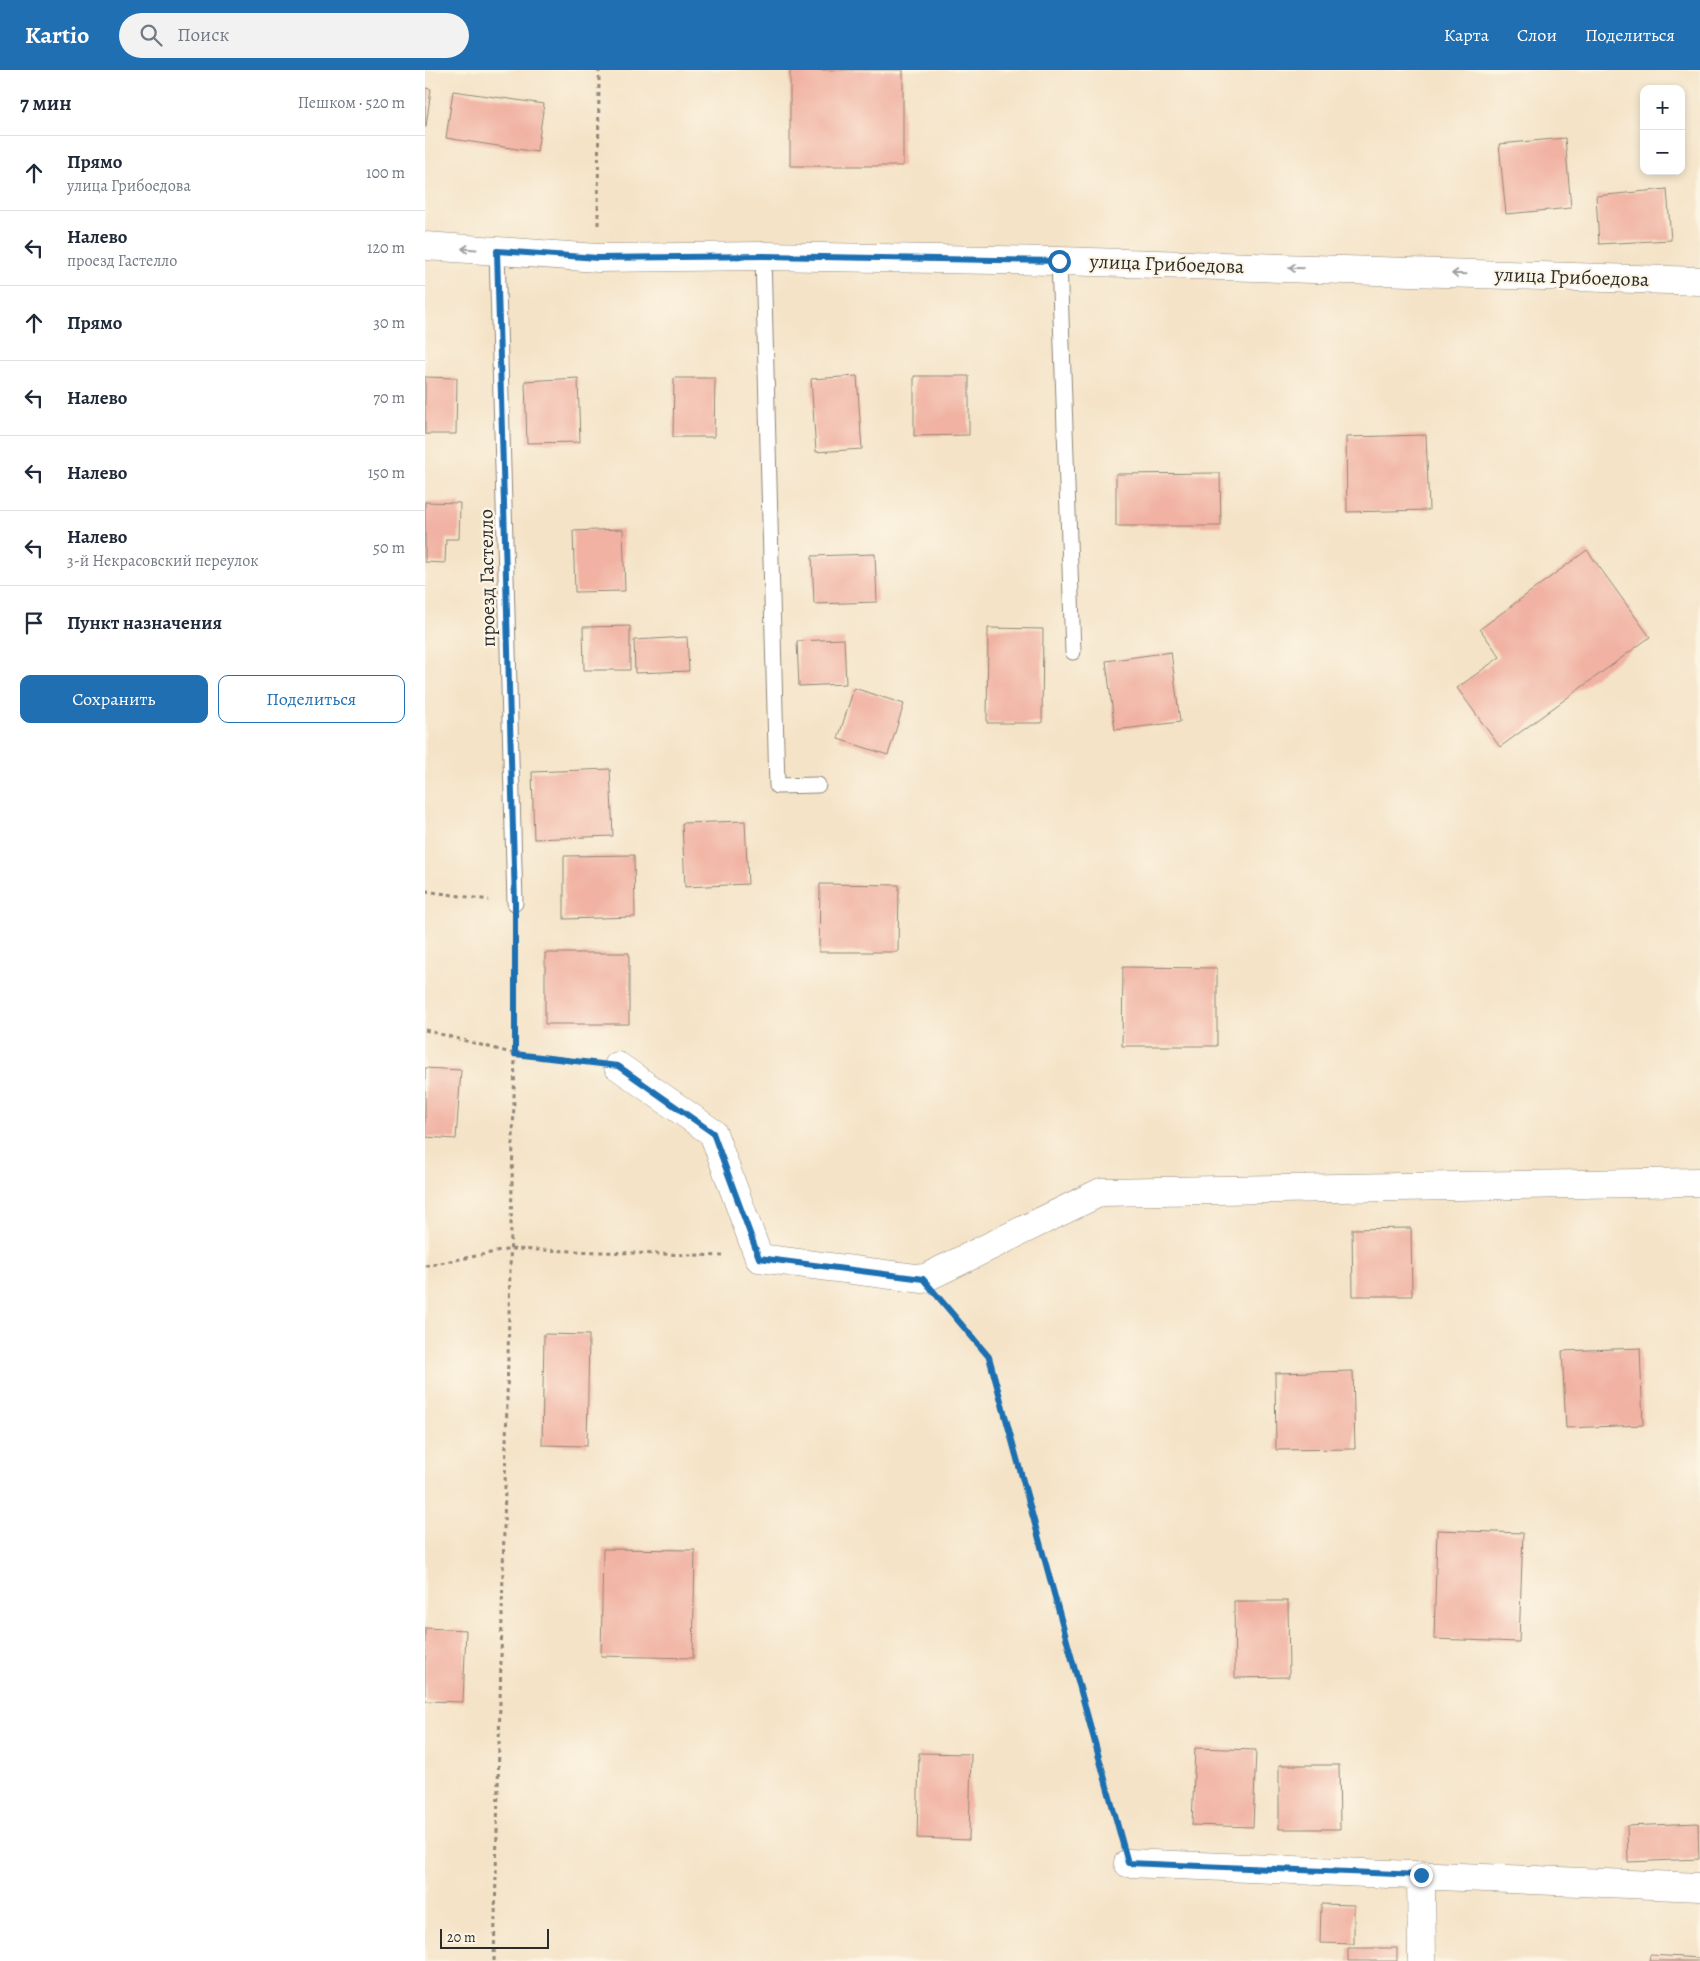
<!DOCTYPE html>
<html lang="ru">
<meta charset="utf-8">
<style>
:root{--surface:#fff;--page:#f2f2f3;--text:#1f2937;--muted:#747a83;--line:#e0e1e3;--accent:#1f6fb2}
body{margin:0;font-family:Alegreya,serif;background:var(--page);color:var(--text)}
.controls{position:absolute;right:15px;top:15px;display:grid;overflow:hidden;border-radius:10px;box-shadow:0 2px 8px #0003}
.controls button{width:45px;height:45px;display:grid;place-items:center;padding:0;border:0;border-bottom:1px solid var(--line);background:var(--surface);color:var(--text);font:25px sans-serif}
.scale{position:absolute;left:15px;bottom:12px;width:109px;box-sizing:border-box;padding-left:5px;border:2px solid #2b2b2b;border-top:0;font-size:14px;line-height:18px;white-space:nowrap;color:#2b2b2b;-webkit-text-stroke:4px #fcf5e5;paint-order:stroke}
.stop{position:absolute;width:15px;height:15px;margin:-11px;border:4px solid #1f6fb2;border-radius:50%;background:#fff}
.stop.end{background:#1f6fb2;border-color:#fff;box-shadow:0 1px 5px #0008}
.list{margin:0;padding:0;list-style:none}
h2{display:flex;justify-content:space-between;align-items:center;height:65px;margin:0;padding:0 20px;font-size:21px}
h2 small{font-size:16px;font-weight:400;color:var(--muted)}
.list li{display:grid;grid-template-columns:32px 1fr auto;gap:15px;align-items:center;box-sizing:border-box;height:75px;padding:0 20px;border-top:1px solid var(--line)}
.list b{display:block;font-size:19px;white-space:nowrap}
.list p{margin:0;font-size:16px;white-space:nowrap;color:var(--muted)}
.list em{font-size:16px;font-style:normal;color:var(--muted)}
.actions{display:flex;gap:10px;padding:15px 20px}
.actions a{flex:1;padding:11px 0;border:1px solid var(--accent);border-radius:10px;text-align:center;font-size:18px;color:var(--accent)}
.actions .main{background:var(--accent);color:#fff}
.icon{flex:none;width:28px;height:28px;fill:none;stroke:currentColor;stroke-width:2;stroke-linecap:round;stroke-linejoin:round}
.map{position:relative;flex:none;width:1275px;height:1891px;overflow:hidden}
header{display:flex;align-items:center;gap:30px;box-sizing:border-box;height:70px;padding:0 25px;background:var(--accent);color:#fff}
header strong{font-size:24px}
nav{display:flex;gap:28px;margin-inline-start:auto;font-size:18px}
.search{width:350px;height:45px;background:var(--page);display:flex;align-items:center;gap:12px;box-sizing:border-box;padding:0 18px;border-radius:28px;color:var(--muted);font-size:19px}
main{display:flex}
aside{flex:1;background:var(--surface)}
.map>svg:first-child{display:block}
</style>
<header>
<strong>Kartio</strong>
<div class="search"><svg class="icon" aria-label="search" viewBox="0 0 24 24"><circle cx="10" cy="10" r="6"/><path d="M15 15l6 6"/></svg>Поиск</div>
<nav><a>Карта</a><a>Слои</a><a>Поделиться</a></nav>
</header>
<main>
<aside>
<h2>7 мин<small>Пешком · 520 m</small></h2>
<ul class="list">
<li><svg class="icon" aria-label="ahead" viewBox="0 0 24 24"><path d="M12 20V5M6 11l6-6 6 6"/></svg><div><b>Прямо</b><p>улица Грибоедова</p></div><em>100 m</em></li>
<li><svg class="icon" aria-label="left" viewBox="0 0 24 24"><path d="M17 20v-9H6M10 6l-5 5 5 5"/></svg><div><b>Налево</b><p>проезд Гастелло</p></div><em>120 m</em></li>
<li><svg class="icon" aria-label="ahead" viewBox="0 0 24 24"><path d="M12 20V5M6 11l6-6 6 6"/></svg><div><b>Прямо</b></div><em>30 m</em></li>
<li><svg class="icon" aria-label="left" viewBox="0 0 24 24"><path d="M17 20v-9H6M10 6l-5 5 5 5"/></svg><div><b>Налево</b></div><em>70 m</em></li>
<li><svg class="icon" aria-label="left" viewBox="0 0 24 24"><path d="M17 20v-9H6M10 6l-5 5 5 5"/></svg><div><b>Налево</b></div><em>150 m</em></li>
<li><svg class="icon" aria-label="left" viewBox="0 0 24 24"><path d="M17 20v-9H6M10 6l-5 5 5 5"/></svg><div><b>Налево</b><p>3-й Некрасовский переулок</p></div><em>50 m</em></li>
<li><svg class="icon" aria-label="arrive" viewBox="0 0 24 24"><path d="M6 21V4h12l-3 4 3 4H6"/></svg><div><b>Пункт назначения</b></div></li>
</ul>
<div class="actions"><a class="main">Сохранить</a><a>Поделиться</a></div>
</aside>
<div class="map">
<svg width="1275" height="1891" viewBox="0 0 1275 1891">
<rect width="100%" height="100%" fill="#fcf5e5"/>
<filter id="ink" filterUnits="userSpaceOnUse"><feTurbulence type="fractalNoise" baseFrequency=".02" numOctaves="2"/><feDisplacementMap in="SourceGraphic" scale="10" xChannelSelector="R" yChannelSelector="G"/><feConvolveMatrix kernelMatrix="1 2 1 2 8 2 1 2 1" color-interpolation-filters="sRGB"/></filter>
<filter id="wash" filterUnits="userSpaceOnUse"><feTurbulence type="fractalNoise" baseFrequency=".0096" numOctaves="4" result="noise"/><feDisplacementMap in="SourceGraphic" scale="20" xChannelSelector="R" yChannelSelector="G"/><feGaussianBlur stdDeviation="1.12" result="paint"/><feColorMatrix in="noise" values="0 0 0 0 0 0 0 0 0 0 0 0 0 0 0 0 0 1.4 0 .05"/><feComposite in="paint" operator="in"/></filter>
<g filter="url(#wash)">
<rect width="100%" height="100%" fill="#f4e3c7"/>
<g id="blocks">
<path fill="#f1b2a3" d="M365 0H478V96H365Z
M0 18 6 19 1 57H0Z
M28 21 119 34 112 82 21 68Z
M1140 68 1146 138 1081 144 1074 74Z
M1242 119 1246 170 1174 174 1171 126Z
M432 306 437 379 391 382 386 309Z
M489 306H544V365L489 366Z
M0 307 32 308 31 364H0Z
M153 308 155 372 102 373 100 311Z
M249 308H290L289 367H248Z
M1001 365 1004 440 922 442 921 367Z
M795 403 796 456H691V404Z
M0 432 35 433 34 469H21L20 493 0 492Z
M198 459 200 521 150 522 148 461Z
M1162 480 1225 567 1075 677 1032 618 1075 587 1055 559Z
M450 484 452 532 389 534 387 486Z
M205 556V600H159L158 557Z
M563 558 618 559 617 653H562Z
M262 567 264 601 210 603 209 570Z
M419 569 421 614 374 616 372 571Z
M746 582 755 652 690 660 681 591Z
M429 618 479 634 463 685 413 669Z
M185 699 188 766 109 769 107 702Z
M320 751 323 814 260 817 257 753Z
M209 785 210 847 139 849V786Z
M395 814 474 815 473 882H394Z
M120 883H204V954H120Z
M698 897 792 898V976H697Z
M0 998 36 1000 31 1069 0 1067Z
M986 1158 987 1226H928L927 1159Z
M119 1264 164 1265 162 1376 117 1375Z
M1215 1278 1218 1355 1141 1358 1137 1281Z
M928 1301 930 1379 851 1380 850 1303Z
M1012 1460 1098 1463 1094 1572 1009 1569Z
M178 1479 270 1480 268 1588 176 1586Z
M809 1531H863L864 1607 810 1608Z
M0 1558 41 1560 38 1632 0 1631Z
M770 1678 831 1680 828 1757 767 1755Z
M494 1683 546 1684 544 1770 492 1768Z
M854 1695H914L915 1759H854Z
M1273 1753 1274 1789 1203 1792 1202 1756Z
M896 1834 929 1835V1874L895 1873Z
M923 1878H972V1891H923Z
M1225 1885 1275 1888V1891H1224Z"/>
</g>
</g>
<g filter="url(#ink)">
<use href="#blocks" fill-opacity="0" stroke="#908779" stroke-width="1"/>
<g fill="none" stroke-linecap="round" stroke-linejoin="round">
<g stroke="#908779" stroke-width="17">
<path id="lane" d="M72 181 90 833
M338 186 352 716 393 715
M634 191 648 582"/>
</g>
<g stroke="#908779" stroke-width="29">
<path id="street" d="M0 176 173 188 338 186 634 191 1275 211
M193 996 288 1063 334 1188 498 1209 676 1122 1275 1112
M703 1793 1275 1817
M996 1805 997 1891"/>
</g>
<path stroke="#908779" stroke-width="3" stroke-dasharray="4 4" stroke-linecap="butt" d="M173 155 174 0
M0 821 64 830
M0 960 90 984 161 992
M0 1196 86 1179 298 1186
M519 1234 564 1287 694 1761
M69 1891 90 984V858"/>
<use href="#lane" stroke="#fff" stroke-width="15"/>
<use href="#street" stroke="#fff" stroke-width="28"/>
</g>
<defs><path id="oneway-shaft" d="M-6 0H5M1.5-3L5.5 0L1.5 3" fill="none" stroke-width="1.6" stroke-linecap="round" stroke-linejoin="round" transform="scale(1.25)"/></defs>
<g stroke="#a0a0a0">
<use href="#oneway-shaft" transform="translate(44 179) rotate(-176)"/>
<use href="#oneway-shaft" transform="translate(871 198) rotate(-178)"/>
<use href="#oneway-shaft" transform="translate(1034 204) rotate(-178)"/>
</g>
</g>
<g fill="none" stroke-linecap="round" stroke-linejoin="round" filter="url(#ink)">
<path stroke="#1f6fb2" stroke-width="6" d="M634 191 338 186 173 188 72 181 90 833V984L193 996 288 1063 334 1188 498 1209 564 1287 703 1793 996 1805"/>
</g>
<g text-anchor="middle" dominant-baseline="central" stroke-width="4.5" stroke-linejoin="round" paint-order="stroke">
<g font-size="20" fill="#2b2b2b" stroke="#fcf5e5">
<text transform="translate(742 194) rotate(2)">улица Грибоедова</text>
<text transform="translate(1147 207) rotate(2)">улица Грибоедова</text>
<text transform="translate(62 508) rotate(-91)">проезд Гастелло</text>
</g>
</g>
</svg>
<div class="controls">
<button>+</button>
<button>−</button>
</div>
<div class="scale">20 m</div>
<div class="stop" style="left:634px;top:191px"></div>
<div class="stop end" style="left:996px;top:1805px"></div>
</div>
</main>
